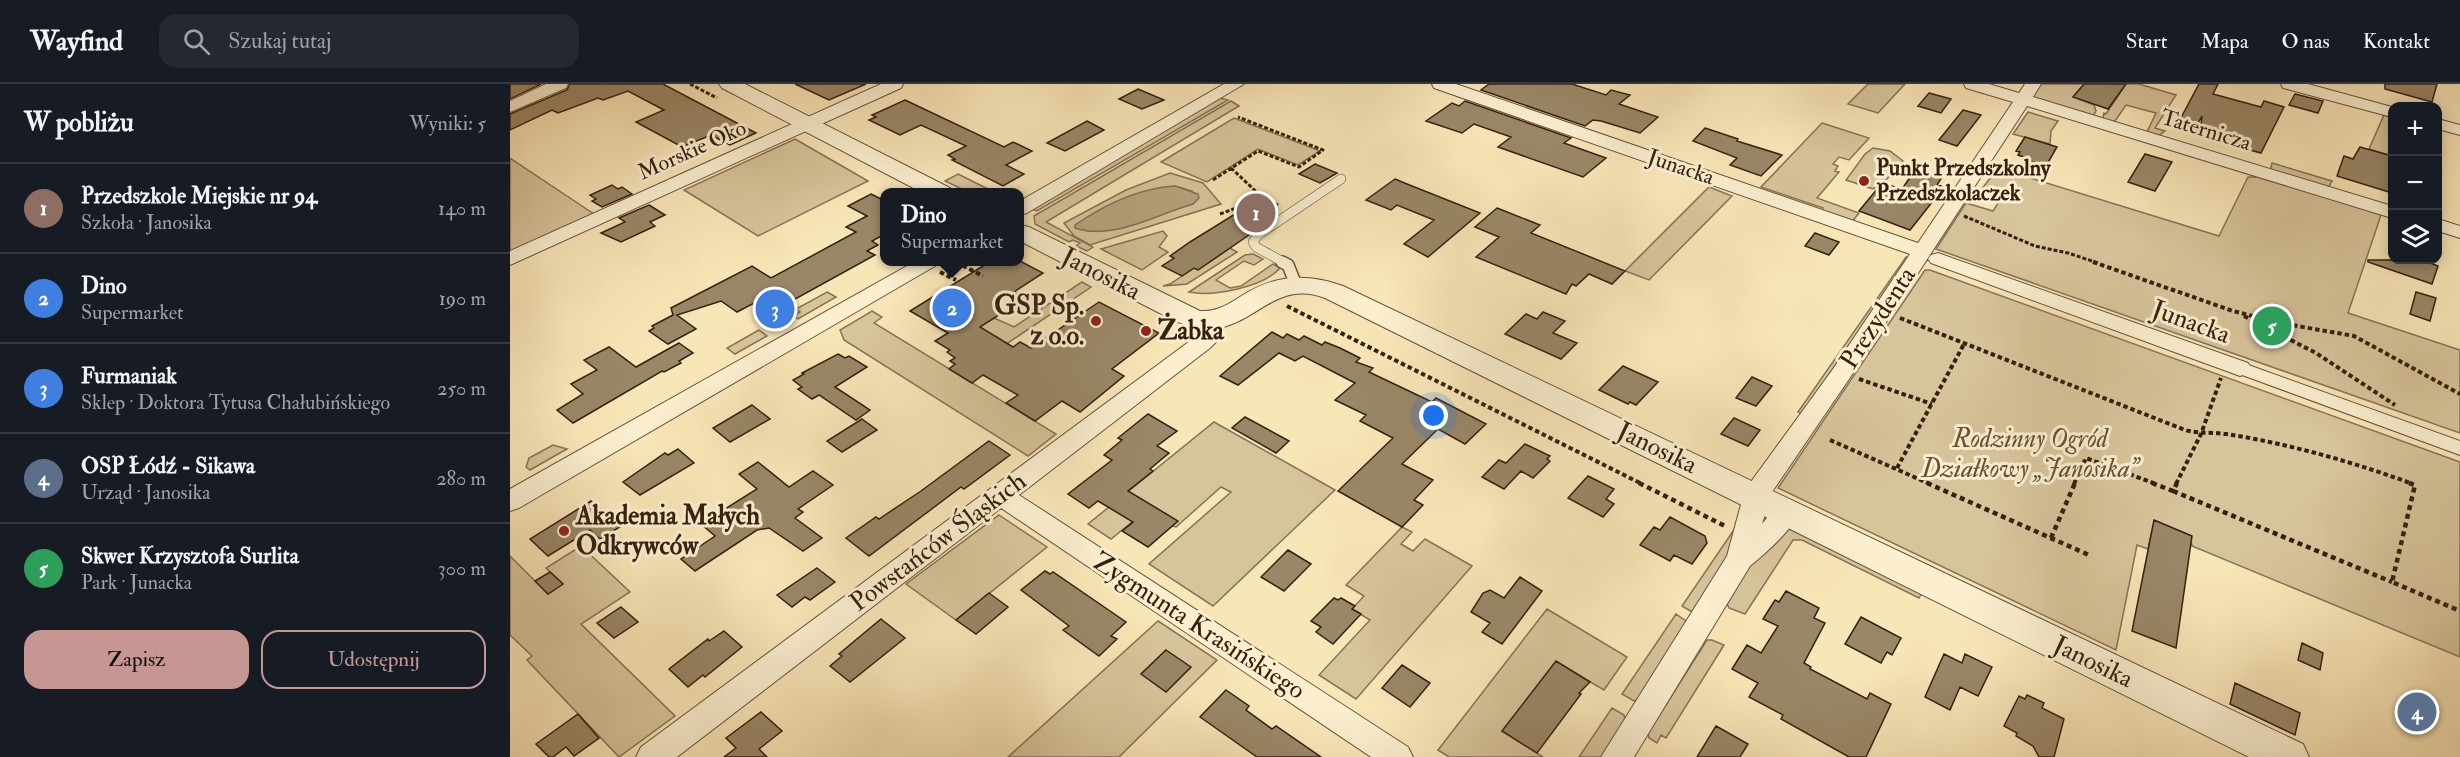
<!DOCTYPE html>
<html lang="pl">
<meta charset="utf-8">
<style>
:root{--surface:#171b24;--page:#242831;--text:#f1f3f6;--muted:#9ea1a6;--line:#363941;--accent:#c59692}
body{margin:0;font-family:"IM FELL Double Pica",serif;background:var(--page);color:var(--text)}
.controls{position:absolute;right:18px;top:18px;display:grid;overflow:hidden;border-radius:12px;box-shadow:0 3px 15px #0003}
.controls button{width:54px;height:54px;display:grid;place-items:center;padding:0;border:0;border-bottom:2px solid var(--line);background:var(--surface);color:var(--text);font:30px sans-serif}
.you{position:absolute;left:924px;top:332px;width:21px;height:21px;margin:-15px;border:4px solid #fff;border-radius:50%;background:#1a73e8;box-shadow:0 0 0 9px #1a73e833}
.badge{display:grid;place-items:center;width:39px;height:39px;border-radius:50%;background:var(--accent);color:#fff;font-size:20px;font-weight:700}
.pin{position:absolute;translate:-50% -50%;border:3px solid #fff;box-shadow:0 2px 6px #0006}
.popup{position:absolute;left:370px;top:104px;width:144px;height:78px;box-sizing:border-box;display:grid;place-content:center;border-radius:12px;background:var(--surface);filter:drop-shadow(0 2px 4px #0005);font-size:20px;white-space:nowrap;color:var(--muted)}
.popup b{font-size:22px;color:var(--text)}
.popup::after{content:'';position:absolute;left:50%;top:100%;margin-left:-12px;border:12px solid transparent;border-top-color:var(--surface)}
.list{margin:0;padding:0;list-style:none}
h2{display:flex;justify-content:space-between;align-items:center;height:78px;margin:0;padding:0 24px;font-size:26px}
h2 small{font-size:20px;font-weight:400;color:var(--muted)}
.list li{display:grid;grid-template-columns:39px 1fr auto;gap:18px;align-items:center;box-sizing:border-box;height:90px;padding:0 24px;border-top:2px solid var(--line)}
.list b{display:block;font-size:22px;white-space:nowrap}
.list p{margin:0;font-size:20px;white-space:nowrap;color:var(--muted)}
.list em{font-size:20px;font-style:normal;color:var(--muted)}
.actions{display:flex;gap:12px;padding:18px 24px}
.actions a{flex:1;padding:14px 0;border:2px solid var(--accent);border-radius:18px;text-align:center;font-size:21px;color:var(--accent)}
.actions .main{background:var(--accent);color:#111}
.icon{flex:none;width:33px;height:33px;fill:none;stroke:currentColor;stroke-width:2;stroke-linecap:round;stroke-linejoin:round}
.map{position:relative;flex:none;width:1950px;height:673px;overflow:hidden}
header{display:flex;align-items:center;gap:36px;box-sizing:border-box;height:84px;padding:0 30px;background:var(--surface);border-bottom:2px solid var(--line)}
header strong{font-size:28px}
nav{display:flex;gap:33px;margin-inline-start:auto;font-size:21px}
.search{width:420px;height:54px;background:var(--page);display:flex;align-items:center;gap:15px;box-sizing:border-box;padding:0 21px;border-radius:18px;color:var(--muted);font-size:22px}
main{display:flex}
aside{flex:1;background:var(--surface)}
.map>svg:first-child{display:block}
</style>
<header>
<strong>Wayfind</strong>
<div class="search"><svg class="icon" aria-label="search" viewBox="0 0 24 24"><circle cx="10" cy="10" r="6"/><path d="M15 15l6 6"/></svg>Szukaj tutaj</div>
<nav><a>Start</a><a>Mapa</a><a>O nas</a><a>Kontakt</a></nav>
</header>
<main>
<aside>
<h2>W pobliżu<small>Wyniki: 5</small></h2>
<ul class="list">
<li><span class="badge" style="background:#8d6e63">1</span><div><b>Przedszkole Miejskie nr 94</b><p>Szkoła · Janosika</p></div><em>140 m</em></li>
<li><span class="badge" style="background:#3f7fe0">2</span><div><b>Dino</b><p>Supermarket</p></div><em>190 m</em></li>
<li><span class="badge" style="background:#3f7fe0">3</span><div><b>Furmaniak</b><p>Sklep · Doktora Tytusa Chałubińskiego</p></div><em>250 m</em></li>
<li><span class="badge" style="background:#5c6f8a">4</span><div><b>OSP Łódź - Sikawa</b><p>Urząd · Janosika</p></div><em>280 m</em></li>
<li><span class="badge" style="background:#2e9e5b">5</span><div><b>Skwer Krzysztofa Surlita</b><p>Park · Junacka</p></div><em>300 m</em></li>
</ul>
<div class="actions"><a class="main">Zapisz</a><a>Udostępnij</a></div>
</aside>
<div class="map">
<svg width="1950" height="673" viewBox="0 0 1950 673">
<rect width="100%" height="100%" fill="#f9e6b7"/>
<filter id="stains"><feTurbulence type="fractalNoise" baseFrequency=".00333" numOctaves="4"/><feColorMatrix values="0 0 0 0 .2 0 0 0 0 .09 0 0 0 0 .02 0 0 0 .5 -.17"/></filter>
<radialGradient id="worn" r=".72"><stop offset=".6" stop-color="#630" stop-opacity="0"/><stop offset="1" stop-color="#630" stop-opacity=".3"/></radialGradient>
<path fill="#d8c49b" stroke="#867256" stroke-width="1.5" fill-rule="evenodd" d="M1358 0H1395L1368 29 1338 20Z
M1528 0H1603L1564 13 1584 21 1586 27 1582 34 1526 16 1521 12Z
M1616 0H1629L1666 11 1645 44 1655 47 1648 52 1636 50 1646 29 1616 21 1603 40 1592 37 1594 29 1596 30Z
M709 14 718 16 527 127 519 124Z
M721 17 729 22 536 138 583 163 577 167 566 162 570 159 563 156 559 158 525 140 524 132Z
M1518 28 1548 37 1541 47 1540 60 1503 50Z
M1874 31 1882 33V72L1859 65Z
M724 34 810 67 788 81 748 65 697 98 651 78Z
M1312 39 1359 54 1339 76 1329 73 1323 80 1328 82 1325 87 1329 88 1307 114 1349 129 1341 139 1311 128 1313 124 1251 103Z
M285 55 358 97 248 152 174 106Z
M1363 64 1380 67 1393 77 1377 95 1363 105 1336 96 1355 70Z
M0 74 84 130 0 168Z
M1762 79 1822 97 1818 104 1760 87Z
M1501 88 1709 152 1738 93H1756L1872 128 1838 229 1950 266V349L1426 165 1456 119 1483 127 1492 113 1471 106 1484 89Z
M660 89 693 99 711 120 580 161 564 152 554 139 616 106ZM665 102 682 107 683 120C644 131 617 144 576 147Z
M448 90 484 108H458L435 97Z
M1199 103 1222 112 1139 196 1115 187Z
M653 147 657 152 649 163 658 168 632 186 591 165Z
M720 164 727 168 677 200 653 202 660 200 684 184 688 186Z
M743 170 753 175 744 181 734 177 706 196 720 204 731 202 763 180 770 184C754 203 703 213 679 208L735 171Z
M1396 173 1400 174 1292 329 1288 328Z
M1415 186H1420L1950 378V573L1682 462V460L1642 446 1638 465 1627 461 1606 566 1268 404Z
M572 198 581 203 477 273 438 249 483 221 486 222 475 230 504 243Z
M317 208 326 213 288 235 283 232 290 228 286 225Z
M362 227 372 233 364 239 546 350 518 372 334 256 330 246Z
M249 246 257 252 225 270 217 264Z
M704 338 825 406 703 522 639 480 721 408 711 403 666 443 627 434 601 455 578 440Z
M43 361 57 365 20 386 16 383 19 374Z
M489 431 537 463 446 536 396 500Z
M1230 437 1226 460 1182 528 1172 522Z
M892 443 902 448 891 460 903 467 915 455 962 482 846 615 809 591 860 536 842 525 854 512 836 501Z
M1283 443 1414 505 1409 514 1292 456H1283L1235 530 1219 524 1217 520C1233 491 1250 453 1283 443Z
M71 462 120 508 71 540 165 632 109 673 17 576 22 572 0 551V472L38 510 53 500 36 484Z
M1037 525 1117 573 1094 606 1046 578 992 647 1033 673H939L928 666Z
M1166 530 1176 537 1178 542 1130 615 1124 617 1112 610Z
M648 537 707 576 609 673H498Z
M1197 556H1202L1214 561 1156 654 1151 651 1147 659 1139 654 1138 649Z
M1102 624 1114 631 1115 637 1091 673H1069Z"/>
<path fill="#b6a37e" stroke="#826f52" stroke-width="1.5" d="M665 102 688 110 689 114 683 120C647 130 603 157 565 144V141L571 137C600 118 630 104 665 102Z"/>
<path fill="#9a8767" stroke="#342010" stroke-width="1.5" d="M0 0H31L0 15Z
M60 0H153L246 49 220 61 201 51 172 63 126 38 154 26 118 7 93 16 88 14 48 29 42 26 0 46V30L57 6Z
M285 0H356L319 16Z
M979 0H1062L1096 11 1101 6 1120 11 1109 20 1148 33 1130 49 1091 37 1083 36 1075 42 971 6Z
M1574 0H1616L1598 25 1563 13Z
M1689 0H1708L1703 10 1751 23 1754 17 1774 23 1751 69 1690 52 1692 32 1682 50 1665 45Z
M1875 0H1927L1922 18 1875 5Z
M628 5 654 16 632 25 609 15Z
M1419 9 1441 15 1431 29 1408 22Z
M1785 10 1813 17 1808 29 1779 21Z
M395 16 494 63 503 58 522 67 496 81 514 90 493 102 442 76 445 75 438 71 456 62 411 41 390 51 359 36 366 33 362 31Z
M955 17 1061 54 1054 59 1096 74 1073 93 988 63 1001 53 964 40 952 49 916 37 942 19 949 22Z
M1453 26 1471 31 1447 62 1429 56Z
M577 37 594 46 555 67 537 59Z
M1195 44 1228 55 1227 57 1272 71 1251 92 1220 81 1227 74 1183 57Z
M1515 53 1547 63 1536 82 1513 75 1514 73 1508 71 1510 68 1506 67Z
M1850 63 1882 72V109L1827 92 1834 72 1843 75Z
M1635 70 1662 78 1645 107 1618 98Z
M805 80 827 89 810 99 789 90Z
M1411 86 1432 93 1427 101 1431 102 1425 111 1427 112 1400 146 1349 127 1372 99 1392 105 1401 92 1406 94Z
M885 95 897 100 970 129 918 173 894 160 924 136 887 121 881 126 856 116Z
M102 101 108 105 112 103 122 110 92 123 82 117 86 115 80 111Z
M361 110 375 117V150L362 157 368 161 357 167 365 171 260 229 244 219 227 228 211 217 167 231 186 245 158 260 139 247 144 244 142 242 163 231 161 224 242 182 261 194 346 148 336 143 357 132 338 122Z
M748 120 767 129 739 151 688 186 684 184 672 192 652 182 664 174 660 172 680 158 733 125 737 127Z
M139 121 155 131 140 138 145 142 111 158 91 149 115 138 109 134Z
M987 124 1030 141 1021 149 1115 187 1102 200 1079 190 1066 202 1062 200 1056 210 966 173 989 153 965 143Z
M1305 149 1329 158 1319 171 1295 162Z
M1858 176H1921L1920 179 1928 182 1922 200 1858 178Z
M481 177H510L533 189 484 221 495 227 470 243 503 263 510 258 521 264 589 218 649 249 602 285 614 292 570 328 552 317 525 337 496 319 508 311 473 291 462 299 439 285 445 280 440 277 445 274 437 268 440 266 425 257 438 249 400 227Z
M1906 208 1926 214 1920 237 1900 230Z
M1033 228 1055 237 1043 249 1067 259 1051 275 995 250 1016 230 1027 235Z
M762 248 773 254 777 250 789 256 794 252 812 261 815 258 830 264 850 274 846 278 863 284 859 288 922 318 926 314 976 340 955 360 928 345 892 380 923 396 904 416 913 421 892 443 828 407 883 354 850 337 856 331 825 316 845 299 793 272 785 277 769 269 728 301 710 292Z
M169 259 183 269 169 277 171 279 154 288 152 287 63 339 47 326 73 310 61 300 87 286 74 276 99 263 126 283Z
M328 270 335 274 339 272 357 283 325 303 360 326 346 336 309 311 302 315 288 305 292 303 283 296 294 290 292 289Z
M1113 282 1148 298 1126 321 1120 318 1118 320 1089 306Z
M1242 293 1262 302 1246 322 1226 314Z
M242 321 260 335 220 358 203 344Z
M638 330 667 347 647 362 659 369 640 385 643 387 618 407 668 437 638 463 612 447 623 438 588 417 579 424 558 410 602 376 594 371 612 356 608 354Z
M735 333 779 357 766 369 722 344Z
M1224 334 1250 346 1238 362 1211 350Z
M352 335 367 346 332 368 317 357Z
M479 357 500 371 454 405 451 403 359 472 336 454 366 433 369 435 411 407Z
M1015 360 1040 372 1037 375 1040 377 1023 394 1011 387 994 405 972 393 989 376 996 379Z
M168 365 184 379 130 411 113 398 155 369 158 371Z
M248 378 279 403 303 387 323 401 288 425 293 428 285 434 312 454 293 467 259 444 247 446 185 487 171 475 205 452 191 440 247 405 229 390Z
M1078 392 1104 405 1096 415 1104 420 1093 433 1058 414Z
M81 417 110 443 90 455 80 446 38 472 20 455Z
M1160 433 1195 452 1197 459 1182 480 1164 471 1160 477 1130 461 1144 443 1150 446Z
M1644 436 1682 452 1666 564 1622 547Z
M778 466 801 480 774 507 751 493Z
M307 484 325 498 300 516 295 513 282 523 267 511Z
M535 487 540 490 543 488 616 538 601 552 607 555 589 572 553 546 559 542 511 506Z
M40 488 53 500 38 510 25 497Z
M1010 493 1032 507 992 560 972 548 980 539 961 528 973 509 980 506 994 514Z
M1276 507 1309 524 1304 534 1315 539 1294 579 1301 583 1300 585 1357 615 1360 609 1381 620 1356 673H1339L1271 635 1273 631 1239 613 1248 599 1222 585 1237 561 1251 569 1268 542 1253 535 1265 516 1269 518Z
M479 509 498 523 466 550 446 536Z
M824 514 828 516 831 514 845 522 842 525 851 530 823 560 806 548 811 543 801 537Z
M111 523 128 538 104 554 87 539Z
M1351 533 1391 554 1382 571 1377 568 1371 579 1335 560Z
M371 535 395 554 340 598 320 582 332 572 329 570Z
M214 547 232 563 195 593 193 591 178 603 159 585 198 555 199 557Z
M1792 559 1813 569 1810 586 1788 576Z
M656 566 681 583 656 608 631 590Z
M1434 570 1452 579 1455 570 1482 583 1468 612 1450 603 1440 626 1415 613Z
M1046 577 1080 598 1069 609 1071 610 1027 669 992 647Z
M892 581 920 599 900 623 872 604Z
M1725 599 1790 629 1785 651 1720 620Z
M716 606 739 622 736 626 762 645 766 642 811 673H747L690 633Z
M1517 611 1534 619 1532 624 1554 635 1544 673H1529L1523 662 1506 652 1507 649 1494 642 1509 612 1515 615Z
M251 628 272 647 249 665 257 673H214L226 664 216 654Z
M68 630 89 654 64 672 56 663 43 673H39L26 660Z
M1206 642 1238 660 1230 673H1187Z"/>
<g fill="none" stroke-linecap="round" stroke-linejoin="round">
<g stroke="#65523a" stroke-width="10">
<path id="service-far1" d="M775 179 746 163 743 158 748 151 831 95"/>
</g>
<g stroke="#65523a" stroke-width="14">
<path id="service" d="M772 178 778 181 786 201"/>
</g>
<g stroke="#65523a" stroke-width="2">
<path id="pedestrian" d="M1730 278 1950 357V371L1724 288 1721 284 1724 280Z"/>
</g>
<g stroke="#65523a" stroke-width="2">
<path id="minor" d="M36 0H58L56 4 0 28V17Z
M371 0H393L391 4 0 181V167Z
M714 0H734L517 129 510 131V117Z
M922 0H946L1408 159 1503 18 1456 4 1454 0H1479L1509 9 1515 0H1531L1523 13 1882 122V134L1517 22 1339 295 1262 408 1252 440C1263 427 1269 415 1286 421L1290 428C1278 450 1259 466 1240 482L1124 673H1091L1217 472 1233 413 1243 395 1323 285 1400 170 924 4Z
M1771 0H1798L1882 23V33L1773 4Z
M1928 35 1950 41V51L1928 45Z
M1928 135 1950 142V154L1928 147Z
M1428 169 1738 279 1741 284 1738 289 1730 292 1722 289 1421 179 1418 175 1421 171Z
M404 178H428L425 182 9 424 0 427V405Z
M707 229 715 231 718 236 708 256 700 264 509 411 898 663 903 673H861L491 424 167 673H126L131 663 684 254 691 247 699 231Z"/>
</g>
<g stroke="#65523a" stroke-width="2">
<path id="tertiary" d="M209 0H235L440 104 444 109H413L212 4Z
M510 141 519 143 690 227C710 228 721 218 738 208 769 190 800 190 833 202L1793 660 1799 673H1739L815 214C765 195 747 241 702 245 689 246 677 241 665 237L510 157Z"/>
</g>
<path stroke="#342010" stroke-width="3" stroke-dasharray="4 2" stroke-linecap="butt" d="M180 0 207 14
M721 84 753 114
M703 96 748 67 789 83 813 66 728 33
M710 130 753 114 768 121
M1454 132 1525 162 1558 169 1588 179
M446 178 449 179"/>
<path stroke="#342010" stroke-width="4" stroke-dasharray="4.5 3" stroke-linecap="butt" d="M446 178 473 192
M1583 178 1723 227 1770 239 1844 252 1950 310
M430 188 446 196
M503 209 517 216
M777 222 1132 400
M1734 232 1806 269 1885 321
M1390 234 1675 346C1689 350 1702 348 1716 350 1780 360 1843 378 1903 400
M1349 295 1422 320
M1320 356 1420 400
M1387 384 1454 260
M1564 400 1576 374 1646 400
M1666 400 1691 350 1711 294"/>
<path stroke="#342010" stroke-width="4.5" stroke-dasharray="5 4" stroke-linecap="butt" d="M1129 399 1215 442
M1417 399 1579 471
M1642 399 1663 407 1667 399
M1899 399 1905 401 1882 498 1950 527
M1663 407 1882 498
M1541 454 1565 399"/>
<use href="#service-far1" stroke="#fbefd0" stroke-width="9"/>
<use href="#service" stroke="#fbefd0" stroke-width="11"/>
<use href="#pedestrian" fill="#fbefd0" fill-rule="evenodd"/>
<use href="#minor" fill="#fbefd0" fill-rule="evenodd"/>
<use href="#tertiary" fill="#fbefd0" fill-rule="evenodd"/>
</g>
<g fill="#8f2418" stroke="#fbefd0" stroke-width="2">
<circle cx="1354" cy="97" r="6"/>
<circle cx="586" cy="237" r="6"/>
<circle cx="636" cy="247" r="6"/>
<circle cx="54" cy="447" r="6"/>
</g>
<g text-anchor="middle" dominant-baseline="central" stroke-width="6" stroke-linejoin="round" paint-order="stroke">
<g font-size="22" fill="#342010" stroke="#fbefd0">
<text transform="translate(1696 46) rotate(17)">Taternicza</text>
<text transform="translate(182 66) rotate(-24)">Morskie Oko</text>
<text transform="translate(1171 83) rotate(19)">Junacka</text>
</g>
<g font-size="22" font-weight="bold" fill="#342010" stroke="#fbefd0" text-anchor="start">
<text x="1366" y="84">Punkt Przedszkolny<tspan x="1366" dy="25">Przedszkolaczek</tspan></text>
</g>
<g font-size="26" fill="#342010" stroke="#fbefd0">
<text transform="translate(591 190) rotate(27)">Janosika</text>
<text transform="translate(1368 234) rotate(-57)">Prezydenta</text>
<text transform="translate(1681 238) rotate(20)">Junacka</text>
<text transform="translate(1147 364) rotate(26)">Janosika</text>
<text transform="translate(428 458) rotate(-37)">Powstańców Śląskich</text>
<text transform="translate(689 542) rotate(33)">Zygmunta Krasińskiego</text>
<text transform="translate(1583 578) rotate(26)">Janosika</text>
</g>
<g font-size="26" font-weight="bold" fill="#342010" stroke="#fbefd0" text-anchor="start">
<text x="574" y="222" text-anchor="end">GSP Sp.<tspan x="574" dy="30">z o.o.</tspan></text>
<text x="648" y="247">Żabka</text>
<text x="66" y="432">Akademia Małych<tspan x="66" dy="30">Odkrywców</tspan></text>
</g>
<g font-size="26" font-style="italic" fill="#65513a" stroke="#fbefd0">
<text x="1520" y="355">Rodzinny Ogród<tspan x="1520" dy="30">Działkowy „Janosika”</tspan></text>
</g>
</g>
<rect width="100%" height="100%" filter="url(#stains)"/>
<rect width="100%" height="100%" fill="url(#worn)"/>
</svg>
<div class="controls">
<button>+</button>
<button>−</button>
<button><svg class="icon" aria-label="layers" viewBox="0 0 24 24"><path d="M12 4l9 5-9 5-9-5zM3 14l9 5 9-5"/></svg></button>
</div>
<div class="you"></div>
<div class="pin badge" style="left:746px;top:129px;background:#8d6e63">1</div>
<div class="pin badge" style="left:442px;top:224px;background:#3f7fe0">2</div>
<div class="popup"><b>Dino</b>Supermarket</div>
<div class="pin badge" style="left:265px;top:225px;background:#3f7fe0">3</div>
<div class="pin badge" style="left:1907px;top:628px;background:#5c6f8a">4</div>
<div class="pin badge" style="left:1762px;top:242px;background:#2e9e5b">5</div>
</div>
</main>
